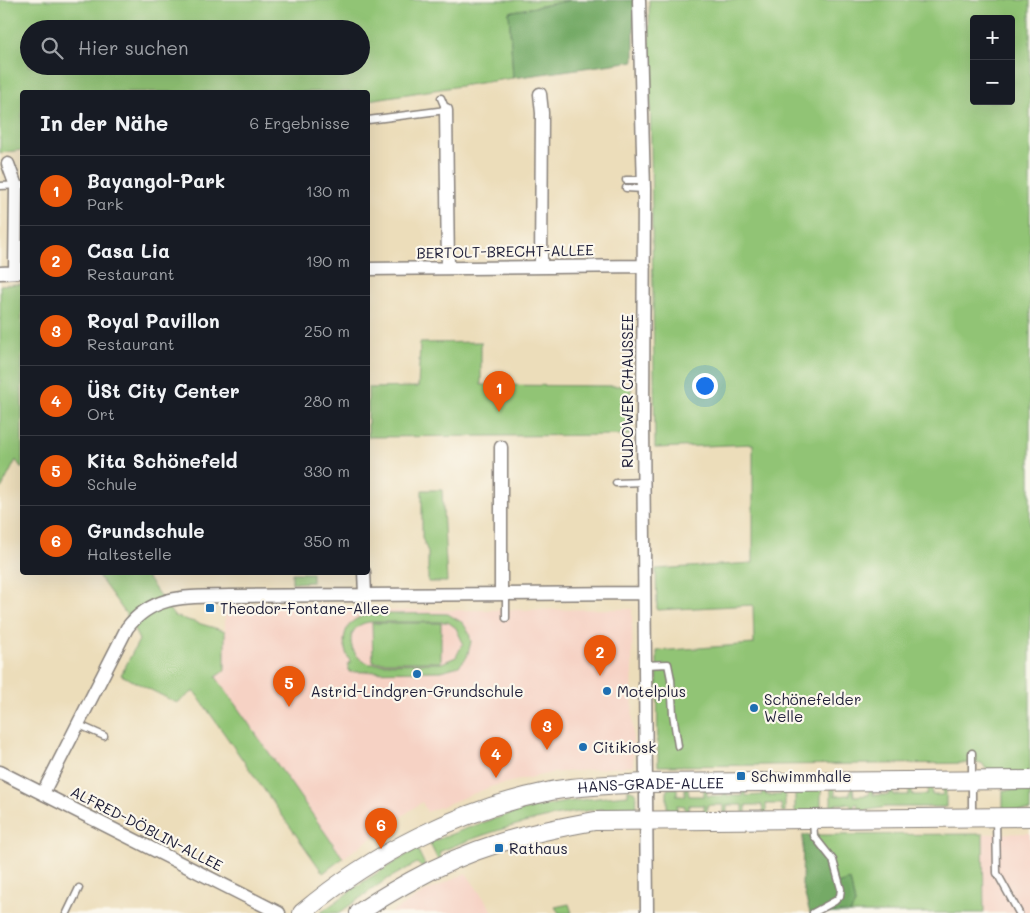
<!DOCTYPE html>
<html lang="de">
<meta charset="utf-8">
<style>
:root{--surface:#171b24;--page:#242831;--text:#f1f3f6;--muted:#9ea1a6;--line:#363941;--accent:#ea580c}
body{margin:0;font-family:Mali,sans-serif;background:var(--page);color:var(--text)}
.controls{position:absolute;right:15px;top:15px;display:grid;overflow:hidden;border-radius:5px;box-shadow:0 5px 20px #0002}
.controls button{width:45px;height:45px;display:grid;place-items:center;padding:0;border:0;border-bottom:1px solid var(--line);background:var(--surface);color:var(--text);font:25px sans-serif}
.you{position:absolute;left:704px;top:385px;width:18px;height:18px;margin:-12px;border:4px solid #fff;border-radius:50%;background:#1a73e8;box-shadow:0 0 0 8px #1a73e833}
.badge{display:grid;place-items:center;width:32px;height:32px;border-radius:50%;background:var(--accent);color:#fff;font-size:16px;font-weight:700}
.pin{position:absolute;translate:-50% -41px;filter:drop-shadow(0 1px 2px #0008)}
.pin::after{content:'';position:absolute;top:26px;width:18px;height:15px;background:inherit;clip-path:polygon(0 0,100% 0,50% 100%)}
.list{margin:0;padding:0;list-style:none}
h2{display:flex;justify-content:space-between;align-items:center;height:65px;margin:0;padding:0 20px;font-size:21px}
h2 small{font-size:16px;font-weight:400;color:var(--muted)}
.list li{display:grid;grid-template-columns:32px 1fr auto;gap:15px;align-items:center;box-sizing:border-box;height:70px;padding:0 20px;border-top:1px solid var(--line)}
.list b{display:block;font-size:19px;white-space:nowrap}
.list p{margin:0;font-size:16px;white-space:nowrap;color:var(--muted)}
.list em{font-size:16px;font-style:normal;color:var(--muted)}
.icon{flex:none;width:28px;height:28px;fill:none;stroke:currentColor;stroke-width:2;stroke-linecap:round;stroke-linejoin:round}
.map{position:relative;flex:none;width:1030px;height:913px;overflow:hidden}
.search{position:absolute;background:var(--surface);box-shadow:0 5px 20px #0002;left:20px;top:20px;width:350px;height:55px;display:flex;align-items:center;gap:12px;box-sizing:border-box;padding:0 18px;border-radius:28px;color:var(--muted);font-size:19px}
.panel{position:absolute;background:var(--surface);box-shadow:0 5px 20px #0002;left:20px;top:90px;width:350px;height:485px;border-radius:5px}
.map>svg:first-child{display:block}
</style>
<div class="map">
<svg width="1030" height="913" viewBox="0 0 1030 913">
<rect width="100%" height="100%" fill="#fbf7ec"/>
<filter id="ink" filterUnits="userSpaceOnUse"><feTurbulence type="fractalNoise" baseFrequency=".02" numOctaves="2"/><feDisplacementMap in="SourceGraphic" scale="10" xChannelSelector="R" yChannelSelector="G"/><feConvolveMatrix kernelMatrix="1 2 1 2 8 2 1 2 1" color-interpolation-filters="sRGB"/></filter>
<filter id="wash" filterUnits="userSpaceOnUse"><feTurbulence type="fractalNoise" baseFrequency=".0096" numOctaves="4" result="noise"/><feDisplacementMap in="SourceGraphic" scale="20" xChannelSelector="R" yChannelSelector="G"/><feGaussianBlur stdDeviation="1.12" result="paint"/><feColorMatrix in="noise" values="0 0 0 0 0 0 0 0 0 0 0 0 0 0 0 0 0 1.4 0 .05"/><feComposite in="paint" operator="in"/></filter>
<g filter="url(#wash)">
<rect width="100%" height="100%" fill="#ecddba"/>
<path fill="#f6d2c4" d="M341 604 342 611 632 609 633 766 551 773 493 786 427 812 422 802 343 858 215 676 225 669V605Z
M1030 833V913H984L983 834Z
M466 873 494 913H390L425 892Z"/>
<path fill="#91c475" stroke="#5a7358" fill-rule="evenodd" d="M0 0H572L509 12 513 78 368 100V92H22V150L0 153ZM29 29H361V66H29Z
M649 0H1030V774L1006 775 1005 770 986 769 982 763 658 766 657 651 754 644 753 605 657 610 656 569 753 563V444L655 448ZM974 19H1011V101H974Z
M21 284 22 290V469L16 460 0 491V285Z
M481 342V385L631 386V435L368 437V388L418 387 420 343Z
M422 490H442L447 582H428V552L422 538Z
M96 573H144L174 616 225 631V670L216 677 343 858 323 873 194 691 177 703 121 675 139 640 126 614Z
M292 573H312V582L292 583Z
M448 614 463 623 469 633 471 642 467 657 459 666 441 671 349 672 348 663H351C340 646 341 623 363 616 371 613 381 614 390 614 409 614 429 613 448 614ZM369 622H448L456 628 463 643 456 657 442 663 370 664C347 657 343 626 369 622Z
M372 623H441V662H373Z
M909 786H912V795H927L928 786H932V795H943V786H946V807H886L858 812V804H854V812H851V804H835V812H831V787H835V796L850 795 851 787H853L854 796 869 795 870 787H873V795H889V787H892L893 795H909Z
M782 787H785V812H782L781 804H766V813H763L762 805H746V813H743V805H727V813H724V805H707V813H704V805H689L688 813H685V806L677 805V813L667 814V789L677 788V796H685V788H688L689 796H704V788H707V796H724V788H727V796H743V788H746V796L762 795V788H766V795H781Z
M795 787H821V812H795Z
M628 789 635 792C637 798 638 806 634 812L605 815 603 809C546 814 492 830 439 852L441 858 438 860 427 838 431 836 434 841C464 829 494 818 525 810 559 802 594 798 628 795Z
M1003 790H1030V811H1003Z
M983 834 984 913H850L855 904 850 880 837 884 830 864 808 835Z
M415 844 425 865 421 867 417 863 384 881 339 913H320L366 880 413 851 411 846Z
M569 904 572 913H559L555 907Z"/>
<path fill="#74aa66" stroke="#4b6650" d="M572 0H634V61L513 78 509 12Z
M803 835H808L830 864 837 884 850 880 855 904 850 913H810L802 885Z"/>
</g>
<g filter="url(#ink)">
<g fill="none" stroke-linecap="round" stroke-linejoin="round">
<g stroke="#87807a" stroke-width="9">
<path id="lane" d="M368 120 446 110 441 98
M626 180H644
M0 186 22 185
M626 188 644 189
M616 483 643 482
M506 593V618
M645 665 668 664 671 679 673 714 678 746
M77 724 104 736
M972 816V753
M996 818 997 873 1019 913
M813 820 814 836 833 860 841 889 840 896 835 901 813 913
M67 913 79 888"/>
</g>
<g stroke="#87807a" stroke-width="15">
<path id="street" d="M639 0 644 189 643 421 647 913
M540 94 542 113 541 267
M446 110 448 268
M8 164 16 186 15 272
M368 269 644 266
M0 273 22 272
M501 447V594
M364 572 365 594
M0 772 279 913
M43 793 127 628C154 593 190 597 230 596L644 593"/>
</g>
<g stroke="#87807a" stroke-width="20">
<g id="secondary">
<path id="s1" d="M302 913C373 853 459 810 551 791 582 785 614 785 646 783L1030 780"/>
<path d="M359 913C375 901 393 891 411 881 472 847 526 833 595 821L1030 817"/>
</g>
</g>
<use href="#lane" stroke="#fff" stroke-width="6"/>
<use href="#street" stroke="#fff" stroke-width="12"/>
<use href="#secondary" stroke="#fff" stroke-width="18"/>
</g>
</g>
<g fill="#1f6fb2" stroke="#fbf7ec" stroke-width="2">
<rect x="205" y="603" width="10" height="10" rx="2.5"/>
<circle cx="417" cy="674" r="5"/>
<circle cx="607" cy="691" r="5"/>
<circle cx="754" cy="708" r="5"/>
<circle cx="583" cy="747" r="5"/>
<rect x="736" y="771" width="10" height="10" rx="2.5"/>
<rect x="494" y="843" width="10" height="10" rx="2.5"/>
</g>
<g text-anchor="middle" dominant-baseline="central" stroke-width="4.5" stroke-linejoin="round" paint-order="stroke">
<g font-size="15" fill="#22223b" stroke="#fbf7ec">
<text transform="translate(505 251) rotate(-1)">BERTOLT-BRECHT-ALLEE</text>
<text transform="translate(627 391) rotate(-90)">RUDOWER CHAUSSEE</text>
<text stroke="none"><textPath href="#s1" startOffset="380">HANS-GRADE-ALLEE</textPath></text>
<text transform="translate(147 828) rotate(27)">ALFRED-DÖBLIN-ALLEE</text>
</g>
<g font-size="15" fill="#22223b" stroke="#fbf7ec" text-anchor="start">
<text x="220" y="608">Theodor-Fontane-Allee</text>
<text x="417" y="691" text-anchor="middle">Astrid-Lindgren-Grundschule</text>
<text x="617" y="691">Motelplus</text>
<text x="764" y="699">Schönefelder<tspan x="764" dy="17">Welle</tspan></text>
<text x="593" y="747">Citikiosk</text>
<text x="751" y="776">Schwimmhalle</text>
<text x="509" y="848">Rathaus</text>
</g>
</g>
</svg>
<div class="controls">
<button>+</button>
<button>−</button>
</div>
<div class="you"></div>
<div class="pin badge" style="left:499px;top:412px">1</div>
<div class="pin badge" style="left:600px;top:676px">2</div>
<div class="pin badge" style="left:547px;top:750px">3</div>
<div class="pin badge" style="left:496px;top:778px">4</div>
<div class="pin badge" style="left:289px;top:707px">5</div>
<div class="pin badge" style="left:381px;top:849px">6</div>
<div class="search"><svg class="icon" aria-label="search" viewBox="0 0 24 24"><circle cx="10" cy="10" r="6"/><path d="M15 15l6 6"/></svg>Hier suchen</div>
<section class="panel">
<h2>In der Nähe<small>6 Ergebnisse</small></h2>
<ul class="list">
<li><span class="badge">1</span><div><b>Bayangol-Park</b><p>Park</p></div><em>130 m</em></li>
<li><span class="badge">2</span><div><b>Casa Lia</b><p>Restaurant</p></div><em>190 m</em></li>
<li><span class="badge">3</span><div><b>Royal Pavillon</b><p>Restaurant</p></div><em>250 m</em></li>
<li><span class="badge">4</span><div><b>ÜSt City Center</b><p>Ort</p></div><em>280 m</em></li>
<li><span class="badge">5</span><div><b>Kita Schönefeld</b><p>Schule</p></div><em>330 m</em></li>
<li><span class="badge">6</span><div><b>Grundschule</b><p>Haltestelle</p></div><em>350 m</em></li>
</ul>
</section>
</div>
